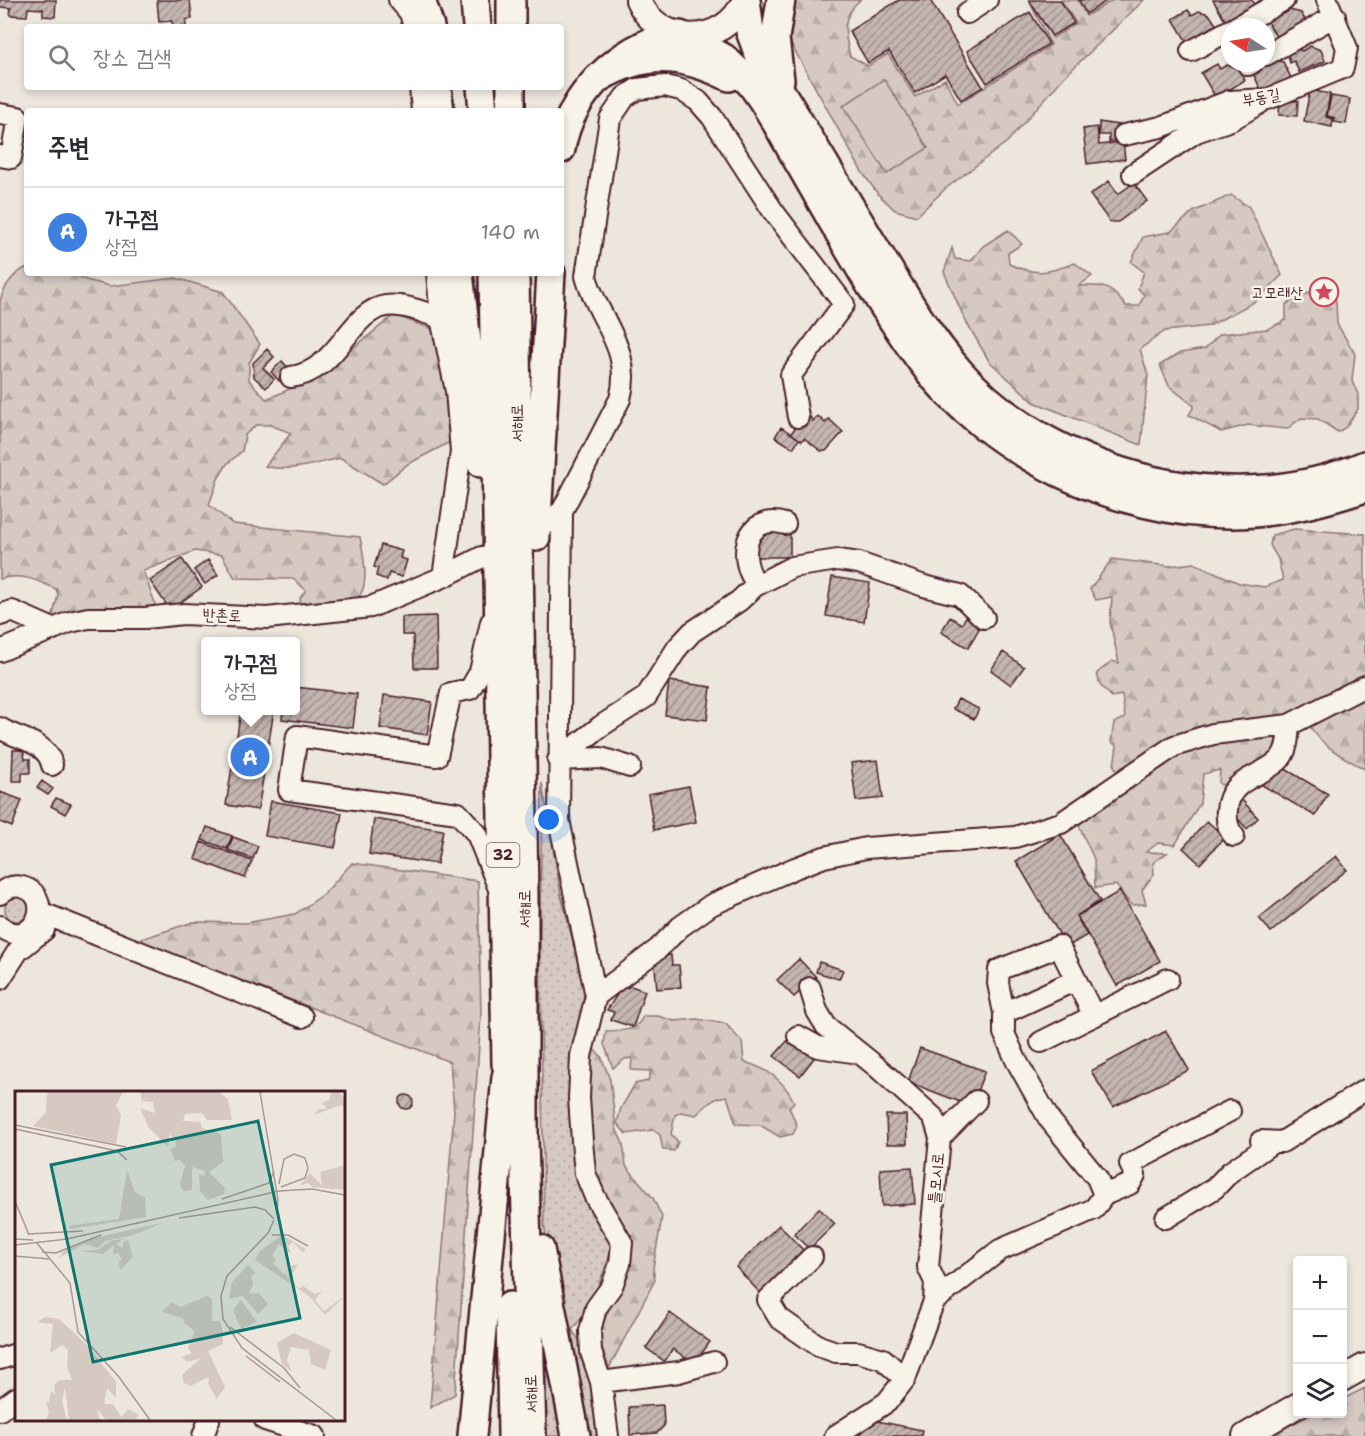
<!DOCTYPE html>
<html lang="ko">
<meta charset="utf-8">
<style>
:root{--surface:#fff;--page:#f7f7f7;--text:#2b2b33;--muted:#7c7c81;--line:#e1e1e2;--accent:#0f766e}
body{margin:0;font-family:"Shantell Sans","Poor Story",sans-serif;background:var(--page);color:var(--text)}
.controls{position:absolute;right:18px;bottom:18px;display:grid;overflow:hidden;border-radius:6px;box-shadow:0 3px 9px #0003}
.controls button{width:54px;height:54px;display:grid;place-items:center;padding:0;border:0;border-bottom:2px solid var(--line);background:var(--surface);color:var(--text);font:30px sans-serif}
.compass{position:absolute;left:1221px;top:18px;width:54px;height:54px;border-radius:50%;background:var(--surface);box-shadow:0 3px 9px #0003;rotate:282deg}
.you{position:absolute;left:549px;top:820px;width:21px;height:21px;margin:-15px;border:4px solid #fff;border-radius:50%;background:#1a73e8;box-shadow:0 0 0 9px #1a73e833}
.badge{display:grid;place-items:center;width:39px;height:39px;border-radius:50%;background:var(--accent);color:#fff;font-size:20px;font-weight:700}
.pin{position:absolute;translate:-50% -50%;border:3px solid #fff;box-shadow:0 2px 6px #0006}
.popup{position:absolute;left:201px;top:637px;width:99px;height:78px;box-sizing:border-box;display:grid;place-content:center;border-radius:6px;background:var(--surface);filter:drop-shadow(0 2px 4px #0005);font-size:20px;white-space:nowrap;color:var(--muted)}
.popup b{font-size:22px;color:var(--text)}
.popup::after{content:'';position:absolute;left:50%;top:100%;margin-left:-12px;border:12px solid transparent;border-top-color:var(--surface)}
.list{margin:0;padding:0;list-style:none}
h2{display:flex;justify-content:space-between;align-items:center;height:78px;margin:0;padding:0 24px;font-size:26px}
h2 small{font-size:20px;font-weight:400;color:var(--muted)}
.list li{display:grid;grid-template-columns:39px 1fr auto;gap:18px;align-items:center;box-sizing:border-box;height:90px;padding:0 24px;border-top:2px solid var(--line)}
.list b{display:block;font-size:22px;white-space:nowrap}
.list p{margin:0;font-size:20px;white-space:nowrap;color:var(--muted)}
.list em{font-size:20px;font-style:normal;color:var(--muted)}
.icon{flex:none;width:33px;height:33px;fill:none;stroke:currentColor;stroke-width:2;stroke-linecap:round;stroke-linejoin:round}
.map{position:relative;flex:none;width:1365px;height:1436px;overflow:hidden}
.search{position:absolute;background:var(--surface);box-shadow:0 3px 9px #0003;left:24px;top:24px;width:540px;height:66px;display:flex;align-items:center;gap:15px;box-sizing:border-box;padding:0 21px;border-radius:6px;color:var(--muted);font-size:22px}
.panel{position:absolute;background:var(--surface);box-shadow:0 3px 9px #0003;left:24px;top:108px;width:540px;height:168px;border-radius:6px}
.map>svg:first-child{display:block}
</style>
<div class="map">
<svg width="1365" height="1436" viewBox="0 0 1365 1436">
<defs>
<pattern id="grass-dots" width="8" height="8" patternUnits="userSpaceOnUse" patternTransform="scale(1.5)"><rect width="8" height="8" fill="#d5c9c2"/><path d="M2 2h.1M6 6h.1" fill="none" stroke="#b8aca7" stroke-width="1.8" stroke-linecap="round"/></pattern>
<pattern id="forest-firs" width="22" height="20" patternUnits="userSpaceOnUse" patternTransform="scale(1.5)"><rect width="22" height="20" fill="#d5c9c2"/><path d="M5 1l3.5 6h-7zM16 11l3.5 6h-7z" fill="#b8aca7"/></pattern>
<pattern id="building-hatch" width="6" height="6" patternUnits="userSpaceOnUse" patternTransform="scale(1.5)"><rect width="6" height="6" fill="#c4b5b0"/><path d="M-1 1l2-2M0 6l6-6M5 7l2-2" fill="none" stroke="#a1938f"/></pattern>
</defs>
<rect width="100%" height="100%" fill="#ece6dd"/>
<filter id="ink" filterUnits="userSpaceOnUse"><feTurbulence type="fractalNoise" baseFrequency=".0167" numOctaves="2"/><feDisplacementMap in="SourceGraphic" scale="12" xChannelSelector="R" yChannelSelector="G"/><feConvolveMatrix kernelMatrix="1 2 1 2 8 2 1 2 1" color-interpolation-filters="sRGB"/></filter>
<g filter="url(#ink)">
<path fill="url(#grass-dots)" stroke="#907476" stroke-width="1.5" d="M542 783 561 895 584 984 577 1138 579 1184 614 1245 590 1307 572 1330 584 1347 580 1357 586 1370 593 1376 599 1428 597 1435 601 1434V1436H582L544 1225 540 937Z
M5 909a12 12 0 1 1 24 0a12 12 0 1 1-24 0Z
M541 1333 547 1346 567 1436H542Z"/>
<path fill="url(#forest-firs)" stroke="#907476" stroke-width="1.5" d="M789 0H860C841 16 844 33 850 56L868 66 888 54 915 97 945 79 958 104 1051 45 1029 1 1053 38 1076 23 1061 0H1078L1086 16 1113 0H1144L1064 77 1007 142 945 189 917 216 895 210 878 194 862 172 789 40Z
M1231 195 1249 207 1282 275 1256 301 1209 326 1165 331 1140 349 1148 375 1141 445 1034 402 989 361 965 320 944 272 952 248 955 259 971 261 983 246 1008 230 1022 244 1008 253 1009 264C1036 276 1048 273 1075 263L1092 276 1079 286C1105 285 1110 286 1126 306H1139L1144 295 1138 288 1144 272 1131 262 1143 237 1170 232 1193 212Z
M27 267V273H73L86 280 110 286 176 278 223 292 260 344 249 363V380L266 399C315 382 354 348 394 315L435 330 449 405 452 441 408 464 383 484 341 458C316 463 289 473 265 466L291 433 270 425H256L245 435 242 451 227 464 218 479 209 505 233 524 360 537C363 552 372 592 354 600 340 606 317 604 301 606L300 598 306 590 293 579 235 578 222 555 195 551 143 571 155 603 153 608 52 619 58 595 56 589C36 580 22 573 0 579V301C5 285 12 275 27 267Z
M1318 288 1332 291 1336 302 1337 324 1355 354 1352 381 1358 394V409L1346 427 1338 432 1318 419 1301 418 1287 429 1248 425 1221 432 1189 415 1194 406 1169 386 1160 365 1180 353 1205 349 1220 334 1268 329 1286 320V304Z
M1294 529 1365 534V769C1342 757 1321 746 1308 723L1272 735 1281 745 1280 750 1236 780 1221 785 1219 783 1220 770 1203 774 1200 803 1175 845 1158 843 1146 852 1167 853 1153 863 1154 874 1142 890 1146 904 1131 905 1116 885 1095 888 1094 859 1079 826 1083 807 1123 780 1114 766 1117 746 1111 742 1114 723 1125 718 1122 695 1112 697 1100 685 1097 673 1112 661 1119 663 1110 622 1112 597 1096 600 1090 589 1112 559 1169 566 1194 563 1239 583 1264 587 1283 580 1278 559 1270 545 1272 535Z
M352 863 478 881 481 1016 455 1394 430 1408 454 1111 450 1062 138 940 193 922 246 923 295 914 324 894Z
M643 1016H658L674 1021 697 1019 726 1024 742 1042 744 1062C767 1068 784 1080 794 1102L789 1107 797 1126 793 1134 780 1137 760 1125 736 1124 727 1096C712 1098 707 1105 696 1115L681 1112 675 1115 671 1134 678 1142 674 1151 663 1150 660 1135 653 1130 626 1134 617 1123 621 1108 635 1084 648 1081 651 1071 631 1070 632 1058 625 1059 613 1068 604 1044 606 1031C622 1030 636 1033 643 1016Z
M591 1047 601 1056 610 1080 616 1128 623 1144 626 1166 653 1198 662 1217 653 1268 655 1280 609 1368 598 1336 622 1277 594 1175 586 1113Z
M1365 1388V1436H1267L1313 1414H1342L1343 1399Z"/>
<path fill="#d5c9c2" stroke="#907476" stroke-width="1.5" d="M884 79 928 148 887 174 843 106Z"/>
<path fill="url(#building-hatch)" stroke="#4a1f2b" stroke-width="1.5" d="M0 0H56L55 17 43 16V9L28 8 27 16 10 15 11 8 0 7Z
M157 0H190L192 19 186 20V27H173L172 21 159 22Z
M899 0H930L983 87 961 100 945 74 915 93 889 51 868 63 849 31Z
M1029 0H1060L1074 23 1052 36Z
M1079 0H1108L1086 14Z
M1213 0H1252L1256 7 1227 24Z
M1280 9 1284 14 1290 10 1301 13 1308 25 1280 43 1265 18Z
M1188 10 1192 15 1199 11 1209 14 1217 26 1188 44 1173 19Z
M1030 12 1049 44 987 83 967 51Z
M1310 46 1321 50 1325 61 1299 72 1294 61 1290 63 1288 55 1297 48 1302 51Z
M1271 59 1283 62 1291 78 1262 92 1251 69Z
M1217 64 1220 69 1227 65 1238 68 1245 80 1216 98 1201 73Z
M1310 90 1330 94 1326 117 1333 119 1332 127 1304 121Z
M1331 96 1350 99 1346 124 1334 122 1335 118 1327 116Z
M1280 100 1298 101 1297 116 1279 115Z
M1099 122 1118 125 1120 140 1109 142V135H1099Z
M1097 127 1099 145 1123 142 1125 159 1087 164 1083 129Z
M1109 181 1118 194 1134 183 1147 201 1118 222H1110L1090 195Z
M267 349 274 357 263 368 274 379 266 388 254 377 253 363Z
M282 361 290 370 279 381 271 372Z
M818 416 825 423 829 419 843 432 826 451H821L804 438 802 441 791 433 802 420 810 417 813 421Z
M781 427 799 439 793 448 775 437Z
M755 533H790V557H755Z
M381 545 402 551 400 558 407 560 402 577 389 573 387 580 376 576 378 568 374 567Z
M182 559 202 587 170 610 150 581Z
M208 560 218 575 205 584 194 570Z
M832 577 870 583 864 622 826 616Z
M436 616 437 668H414L413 635H402V617Z
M966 616 981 625 968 648 941 632 950 617 962 624Z
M1003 652 1024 667 1011 685 991 670Z
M669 681 711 687 707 720 665 715Z
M295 687 357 694 353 728 282 719 283 710H295Z
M384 695 432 702 427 735 380 728Z
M958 699 979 709 974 719 953 709Z
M241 710H274L258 810 226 805Z
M13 750H23L25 759H30V773H22V781H12Z
M878 760 883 798 856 801 851 763Z
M1275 763 1328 794 1315 816 1262 785Z
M42 781 53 789 48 795 37 788Z
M689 786 696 822 654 830 648 794Z
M0 792 22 800 12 827 0 822Z
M56 798 71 804 65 814 51 806Z
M1242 800 1258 818 1247 829 1230 810Z
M271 801 342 813 335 848 265 836Z
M374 819 443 830 437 864 369 854Z
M1207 821 1225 837 1200 864 1183 848Z
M207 827 232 836 227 849 202 840Z
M1060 834 1100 901 1076 916 1087 935 1067 947 1016 861Z
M233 837 258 846 253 859 228 850Z
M201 842 252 861 245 878 195 859Z
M1336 856 1347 870 1271 932 1259 918Z
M1120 891 1160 961 1117 986 1077 916Z
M671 955 672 965H679L681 987 657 989 654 957Z
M799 959 816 977 794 997 777 980Z
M819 962 843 970 839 979 816 972Z
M631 986 645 991 633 1027 611 1020 614 1012 607 1010 620 990Z
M1166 1031 1189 1070 1113 1107 1091 1071Z
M790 1038 814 1058 800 1076 774 1056Z
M920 1048 985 1071 971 1106 908 1082Z
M399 1102a7 7 0 1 1 14 0a7 7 0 1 1-14 0Z
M886 1115H906L907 1144H887Z
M912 1167 915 1204 882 1206 880 1169Z
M819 1208 835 1224 809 1249 794 1234Z
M779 1225 804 1251 760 1293 736 1267Z
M670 1313 710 1342 694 1364 673 1349 664 1361 646 1348Z
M663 1405 664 1426 657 1433 630 1435 629 1407Z
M872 1420 922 1430 921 1436H860L862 1426Z"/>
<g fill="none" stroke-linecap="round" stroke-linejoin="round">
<g stroke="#4a1f2b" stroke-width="24">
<path id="minor" d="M399 0 410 13 414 27
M967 13 987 0
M1236 27 1284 0
M1191 51 1230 30
M1266 55 1335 16
M1248 65 1252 63
M420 87 422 111
M0 114 18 117 11 158 0 156
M1124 135 1161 127 1229 101 1268 99 1343 68 1347 48 1327 0
M1133 174 1196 132 1231 120 1260 103
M437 273 441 318 456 391 461 452 443 577
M291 377C339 371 349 311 386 306 403 303 425 313 441 318
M562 511 620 399C634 349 597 319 586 276L610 119 625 97 637 89 665 86 681 90 698 101 712 117 773 211 844 304 791 375 798 417
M542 526 562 511 559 820 596 996 581 1056 579 1098 582 1141 585 1173 595 1197 622 1243 620 1264 612 1286 596 1308 590 1331 591 1352 601 1382 608 1436
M757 584C736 559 745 512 785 524
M0 615 12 611 53 629
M491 622 480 672 470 689 451 693 437 756 297 736 289 790 458 813 477 834 499 889
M0 651 70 622 88 618H145L183 614 267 618 371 607 443 577 482 557
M0 728C18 740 47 741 52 765
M558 760 601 726 646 697 678 647 692 632 739 601 755 586 792 567 838 560 859 563 924 586 960 595 984 618
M558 760 601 758 630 767
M1234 836C1227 828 1226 820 1227 810 1229 779 1259 778 1278 761 1288 752 1288 737 1289 725
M0 894C6 888 13 885 22 887 57 896 33 953 0 926
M40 912 302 1017
M0 979 18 951 44 930
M810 988 817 1011 826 1026 877 1067 934 1118 940 1138 928 1267 935 1282 934 1301 905 1379 887 1402 835 1436
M596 996 658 949 680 927 711 905 795 868 824 857 866 848 1015 837 1061 823 1174 746 1213 734 1289 725 1365 686
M1004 1013 1076 980
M798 1036 818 1047 859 1053
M1041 1042 1168 979
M940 1138 976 1101
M1261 1141 1282 1142 1365 1090
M1104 1195 1130 1184 1135 1175 1130 1164 1230 1111
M1166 1218 1215 1188 1230 1172 1272 1143
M812 1257 768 1300 779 1318 819 1346 836 1352H858L883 1359 905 1379
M934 1301 1000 1250 1094 1209 1104 1195 1097 1178 1049 1119 1016 1060 1004 1033V1013L998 983 999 970 1059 946 1094 1016
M0 1359 16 1354
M601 1382 679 1372 714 1362
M0 1410 16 1398
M265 1420 315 1436
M203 1436 209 1420"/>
</g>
<g stroke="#4a1f2b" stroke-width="28">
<path id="major" d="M638 0C659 47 724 48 745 0
M1342 1379 1365 1366
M1245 1436 1298 1405"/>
</g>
<g stroke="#4a1f2b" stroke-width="32">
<path id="highway" d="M421 0 430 27
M475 0 477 27
M746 0 750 31 760 58C798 119 834 180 871 241 899 286 925 332 960 372 1012 431 1089 467 1165 483 1232 496 1302 492 1365 465
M511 27V0
M680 35 724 58 750 83C771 109 785 140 802 168 840 234 876 300 921 361 987 453 1119 515 1232 514 1276 514 1323 502 1365 488
M597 79C643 51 681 53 729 77
M780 80 775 38 781 0
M437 87 440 111
M481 87 483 111
M511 87V111
M561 149C570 92 620 49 673 34
M459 273 481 463
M493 273 506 1064
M515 273 524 898V1138L532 1436
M536 537 551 273
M540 1249 576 1436
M510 1306 512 1436
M472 1436 506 1077"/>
</g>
<use href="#minor" stroke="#f7f3e8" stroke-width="20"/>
<use href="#major" stroke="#f7f3e8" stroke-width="24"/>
<use href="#highway" stroke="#f7f3e8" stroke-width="27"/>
</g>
</g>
<defs>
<g id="sight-ring" transform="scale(1.5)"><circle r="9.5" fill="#f7f3e8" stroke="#d1495b" stroke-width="1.5"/><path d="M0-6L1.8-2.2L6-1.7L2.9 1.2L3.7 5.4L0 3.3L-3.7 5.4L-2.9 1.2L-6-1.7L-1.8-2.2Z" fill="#d1495b"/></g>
</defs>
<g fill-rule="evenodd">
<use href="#sight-ring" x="1324" y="292"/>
</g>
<g text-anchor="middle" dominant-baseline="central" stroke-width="5" stroke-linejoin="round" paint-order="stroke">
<rect fill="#f7f3e8" stroke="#7e5f64" stroke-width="1.5" x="486.5" y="843" width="33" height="24" rx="4.5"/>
<g font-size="15" font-weight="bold" fill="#4a1f2b">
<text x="503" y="855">32</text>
</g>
<g font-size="16" fill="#4a1f2b" stroke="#f7f3e8">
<text transform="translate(1261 97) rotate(-10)">부동길</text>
<text transform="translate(517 423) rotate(-91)">서해로</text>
<text transform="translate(222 615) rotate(2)">반촌로</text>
<text transform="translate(524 909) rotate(-90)">서해로</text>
<text transform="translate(936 1178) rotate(-85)">틀모시로</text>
<text transform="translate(531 1394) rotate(-92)">서해로</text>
</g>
<g font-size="16" fill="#4a1f2b" stroke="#f7f3e8" text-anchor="end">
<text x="1303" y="292">고모래산</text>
</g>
</g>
<g transform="translate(15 1091)">
<rect width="330" height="330" fill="#ece6dd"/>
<path d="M147 132 119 144 90 150 83 157 69 153 42 168 49 160 83 146Z" fill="#d5c9c2"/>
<path d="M32 1H108L101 14 106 24 101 53 18 35 31 21ZM125 1H204L213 8 217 29H192L187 22 170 23 168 30 185 31 187 37 206 43 208 71 194 81 210 97 209 103 193 109 185 100 184 83 189 85 190 80 177 76V99L168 100 165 92 170 75 165 69 160 70 155 58 160 56 161 50 155 43 153 56 134 37 125 17 140 22 138 11 127 10ZM316 1H324L330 9V17L326 14 299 24 303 18H310L311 15 306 13 315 8ZM330 74V99L297 96 294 92 285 94 295 82 307 94 305 81ZM112 79 120 101 130 107 131 126 56 138 53 135 104 128ZM267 144 291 158 288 162 278 151 273 155 276 163 264 153 257 165 261 169 258 172 269 183 274 178 270 183 273 186 277 174H283L274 187 284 198 288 195 300 203 307 200 300 209 309 220 330 205 310 224 294 205 240 169 245 160ZM110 147 101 153 108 157V151L113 149 118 166 105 179 104 171 107 168 103 162 98 163 99 154 88 163 65 160 83 159 95 150ZM233 174 241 182 236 184 238 193 234 203 244 202 253 213 243 223 228 205 214 208 217 191ZM192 205 197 208V230H205L208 241V253L193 260 210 296 202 308 193 293 194 286 175 295 169 292 167 284 186 267 172 271 167 266 177 262 173 257 180 240 169 232 168 227 147 221 157 211 165 216ZM226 209 242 231 226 238 218 219ZM30 226 44 228 73 255 101 291V307L92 297 89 313H98L106 326 114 318 124 324 120 328 91 329 82 318 85 329H54L50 296 47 310 52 329H31L34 322 31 311H34L36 300 40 304 39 294 44 289H57L52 276 53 259 47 254 35 262 38 233 22 231ZM279 242 316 259 310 279 296 273 294 259 276 256 272 269 277 281 267 273 262 252Z" fill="#d5c9c2"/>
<path fill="none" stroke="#ab9696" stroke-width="1.5" d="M245 1 263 109 262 123M0 34 111 56M0 38 102 60 112 69M264 93 269 68 279 63 290 67 293 77 290 87 266 96M207 108 254 92 259 80M0 110 14 144M164 127 240 116 250 119 259 128M259 129 253 142 212 185 206 205 208 228 227 257 321 329M13 143 68 140M257 144H273L293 155M0 148 18 149M21 151 55 192 63 241 104 286 135 329M0 154 52 148 264 100 297 98 330 104M27 161 41 162 86 144M0 165 34 168M215 236 269 277 285 297M231 265 265 291"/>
<path fill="#0f766e" fill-opacity="0.15" stroke="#0f766e" stroke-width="3" d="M243 30 285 227 78 271 36 74Z"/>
<rect width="330" height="330" fill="none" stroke="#4a1f2b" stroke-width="3"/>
</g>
</svg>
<div class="controls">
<button>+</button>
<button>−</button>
<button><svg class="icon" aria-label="layers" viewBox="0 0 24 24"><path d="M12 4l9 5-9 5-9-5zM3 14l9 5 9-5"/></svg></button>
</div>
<svg class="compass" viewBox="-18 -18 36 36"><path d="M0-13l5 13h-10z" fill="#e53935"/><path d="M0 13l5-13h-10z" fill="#7c7c81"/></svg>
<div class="you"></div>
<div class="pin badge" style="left:250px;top:757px;background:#3f7fe0">A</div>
<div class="popup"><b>가구점</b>상점</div>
<div class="search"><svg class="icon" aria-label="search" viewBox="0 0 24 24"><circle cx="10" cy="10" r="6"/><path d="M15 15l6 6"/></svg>장소 검색</div>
<section class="panel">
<h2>주변<small></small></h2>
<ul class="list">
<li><span class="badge" style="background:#3f7fe0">A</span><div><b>가구점</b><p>상점</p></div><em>140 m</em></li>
</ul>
</section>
</div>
